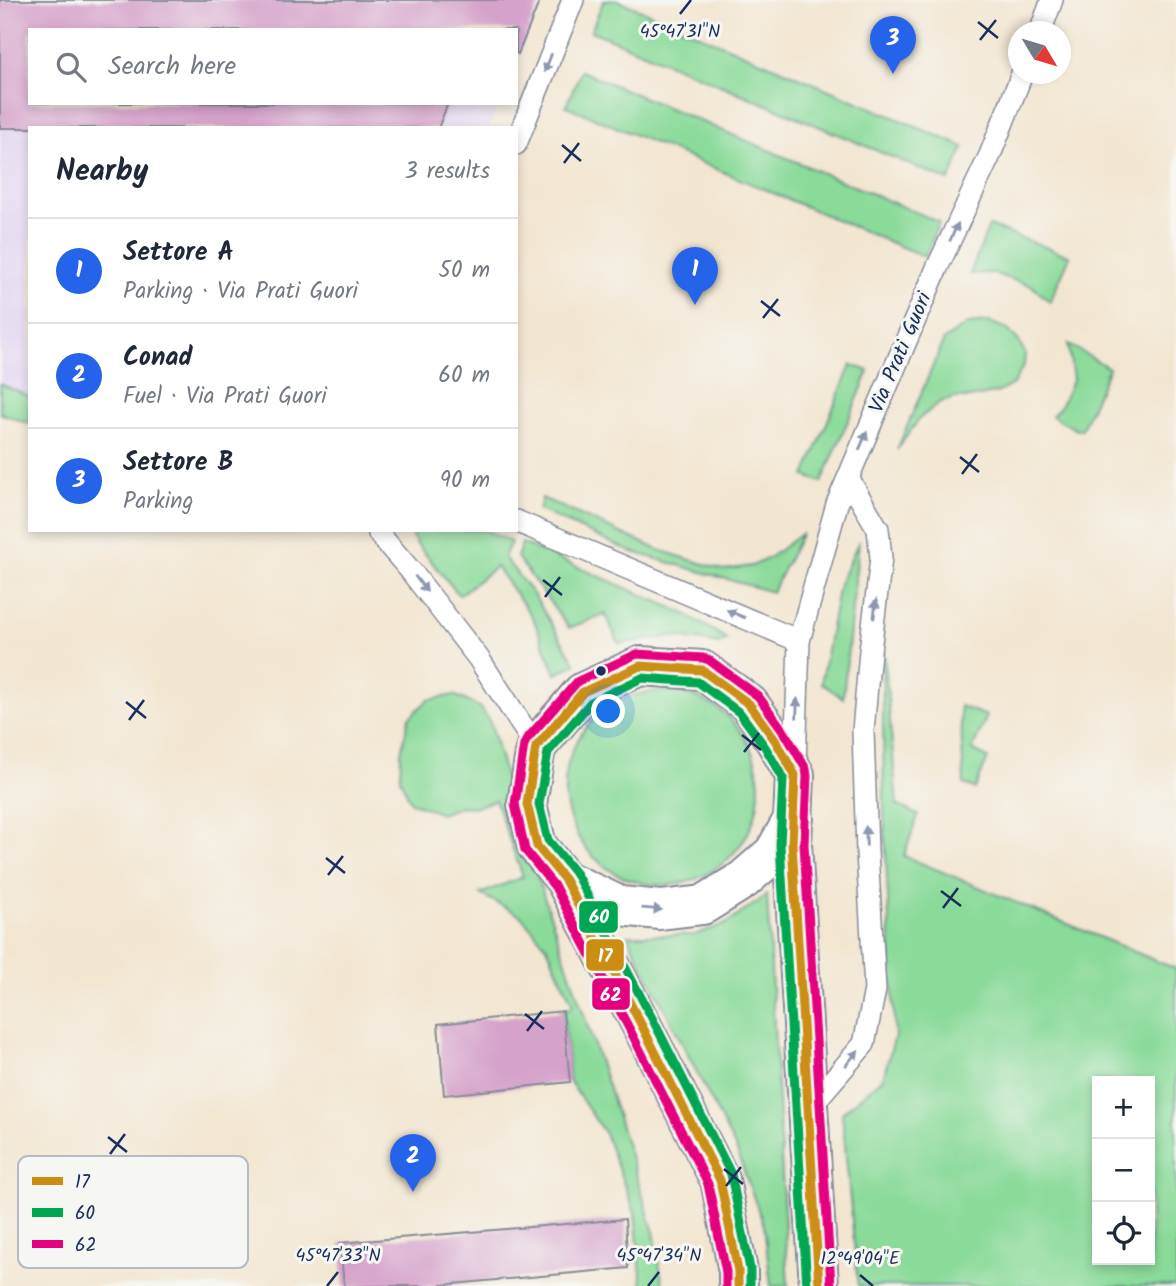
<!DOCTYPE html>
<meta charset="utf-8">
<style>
:root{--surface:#fff;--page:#f6f6f7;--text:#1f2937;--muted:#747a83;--line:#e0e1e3;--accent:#2563eb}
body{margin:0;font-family:Kalam,sans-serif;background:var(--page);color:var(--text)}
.controls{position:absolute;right:21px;bottom:21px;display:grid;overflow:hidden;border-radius:0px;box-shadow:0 4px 10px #0003}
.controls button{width:63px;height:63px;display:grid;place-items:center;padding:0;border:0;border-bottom:2px solid var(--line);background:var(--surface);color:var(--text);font:35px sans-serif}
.compass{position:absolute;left:1008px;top:21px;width:63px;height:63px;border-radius:50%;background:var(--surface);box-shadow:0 4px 10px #0003;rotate:128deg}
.you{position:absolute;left:609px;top:712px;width:24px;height:24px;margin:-18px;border:5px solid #fff;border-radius:50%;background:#1a73e8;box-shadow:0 0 0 10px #1a73e833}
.badge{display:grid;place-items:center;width:46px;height:46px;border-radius:50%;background:var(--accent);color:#fff;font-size:23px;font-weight:700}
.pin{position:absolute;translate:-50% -58px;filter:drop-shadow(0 2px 4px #0008)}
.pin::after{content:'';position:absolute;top:37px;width:24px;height:21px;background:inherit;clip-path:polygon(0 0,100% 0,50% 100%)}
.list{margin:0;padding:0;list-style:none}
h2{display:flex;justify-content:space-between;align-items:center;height:91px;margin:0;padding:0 28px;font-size:30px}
h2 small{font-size:23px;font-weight:400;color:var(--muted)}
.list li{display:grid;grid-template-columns:46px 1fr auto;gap:21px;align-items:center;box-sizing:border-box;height:105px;padding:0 28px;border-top:2px solid var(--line)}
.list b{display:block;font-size:26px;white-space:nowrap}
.list p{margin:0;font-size:23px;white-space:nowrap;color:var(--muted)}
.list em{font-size:23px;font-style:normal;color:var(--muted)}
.icon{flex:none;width:38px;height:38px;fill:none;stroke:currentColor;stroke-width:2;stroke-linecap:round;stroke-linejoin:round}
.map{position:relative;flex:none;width:1176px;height:1286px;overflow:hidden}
.search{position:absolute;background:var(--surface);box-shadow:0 4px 10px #0003;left:28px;top:28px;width:490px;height:77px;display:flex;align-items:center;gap:18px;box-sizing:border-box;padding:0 24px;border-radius:0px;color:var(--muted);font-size:26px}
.panel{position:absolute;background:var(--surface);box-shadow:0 4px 10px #0003;left:28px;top:126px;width:490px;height:406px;border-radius:0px}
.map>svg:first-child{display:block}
</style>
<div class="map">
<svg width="1176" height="1286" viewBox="0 0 1176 1286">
<rect width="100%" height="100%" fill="#f6f6f2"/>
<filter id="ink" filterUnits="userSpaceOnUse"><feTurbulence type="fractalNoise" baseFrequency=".0143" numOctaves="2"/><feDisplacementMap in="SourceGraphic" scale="14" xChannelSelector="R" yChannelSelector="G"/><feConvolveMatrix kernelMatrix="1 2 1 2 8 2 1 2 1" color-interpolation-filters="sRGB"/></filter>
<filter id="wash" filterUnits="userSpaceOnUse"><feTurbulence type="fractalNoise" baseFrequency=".00686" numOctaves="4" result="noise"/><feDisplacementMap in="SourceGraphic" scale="28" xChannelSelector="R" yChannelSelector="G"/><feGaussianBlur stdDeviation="1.57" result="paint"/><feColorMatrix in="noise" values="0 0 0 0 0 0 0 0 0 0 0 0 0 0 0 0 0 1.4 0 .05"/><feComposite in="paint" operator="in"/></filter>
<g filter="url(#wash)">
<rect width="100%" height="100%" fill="#f3e6d1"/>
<path fill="#e2d4f3" d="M0 0H542L516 62V30H30V103H499L489 128H30V397L0 384Z"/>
<path fill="#8ada9a" stroke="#52847c" stroke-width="2" fill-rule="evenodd" d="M604 0H617L964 147 949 181 591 31Z
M581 71 939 222 925 257 566 106Z
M989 226 1070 256 1050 302 1032 286 992 273 970 274Z
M989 322 1006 328 1018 340 1025 353 1024 365 1013 384 999 392 970 398H955L940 402 919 419 897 450 944 340 968 324Z
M1068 344 1109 368 1082 429 1077 430 1052 416 1060 407 1073 379Z
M851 365 869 371 822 482 805 476Z
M0 384 30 397V424L0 413Z
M542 498 659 550 723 570 752 566 769 558 802 533 772 592 629 551 539 510Z
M409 530H485L511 542 504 557 533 594 576 664 556 674 533 618 496 567 459 595 416 543Z
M859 541 843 698 821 683 839 584Z
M522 543 684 613 727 639 719 644 672 636 619 644 605 614 569 628 517 557Z
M882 626 897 805 918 815 904 856 1176 969V1286H858L842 1113 883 1078 895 1036 884 818ZM1097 1081H1150V1260H1097Z
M565 788a97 97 0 1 1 194 0a97 97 0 1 1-194 0Z
M454 695 480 707 491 724 513 805 612 1098 654 1232 663 1286H642L635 1213 605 1134 570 1082 563 1012 573 1005 547 947 520 915 480 894 523 877 495 800 476 807 461 806 441 814 411 802 400 779 401 752 409 718 428 700Z
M960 706 987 716 972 750 988 758 975 789 964 784Z
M767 895 788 1286H771L764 1226 736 1149 627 935H694L726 924Z"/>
<g id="blocks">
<path fill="#d5a2cb" d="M0 0H540L518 54 516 53V30H30V103H448L438 128H0Z
M563 1011 570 1082 444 1095 438 1024Z
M625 1219 628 1268 431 1286H344L340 1243Z"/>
</g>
</g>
<g filter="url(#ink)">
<use href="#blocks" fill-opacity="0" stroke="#878a98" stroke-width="2"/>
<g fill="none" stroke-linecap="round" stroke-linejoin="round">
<g stroke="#878a98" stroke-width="24">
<path id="lane" d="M1040 32 1052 0
M516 144 573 0
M516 521 799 641
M379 530V534L410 570 479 659 536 747
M795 766 799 641 837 504 937 268 990 155 1022 74
M809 1108 864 1044 875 990 867 852 863 731 870 651 881 558 878 529 848 478"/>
</g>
<g stroke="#878a98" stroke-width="42">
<path id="street" d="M565 880 620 906 660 910 703 905 743 880 774 853 794 818
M738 1286V1271L720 1180 642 1026 565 880 537 846 527 804 536 747 583 692 640 666 702 670 749 704 775 740 795 775 792 844 819 1286"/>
</g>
<use href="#lane" stroke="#fff" stroke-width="21"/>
<use href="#street" stroke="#fff" stroke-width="38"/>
<g stroke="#f6f6f2" stroke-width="14">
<path id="bus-1" d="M738 1286V1271L720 1180 642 1026 565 880 537 846 527 804 536 747 583 692 640 666 702 670 749 704 775 740 795 775 792 844 819 1286"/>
</g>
<g stroke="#f6f6f2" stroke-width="14">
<path id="bus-2" d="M750 1286V1269L731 1174 653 1020 576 874 548 840 539 804 548 752 591 702 642 678 698 682 740 713 765 747 783 778 780 845 807 1286"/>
</g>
<g stroke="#f6f6f2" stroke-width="14">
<path id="bus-3" d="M726 1286V1272L708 1184 631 1032 555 887 525 850 515 804 524 745 527 739 578 681 637 654 703 658 709 660 758 696 785 733 806 769 807 776 804 844 831 1285"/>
</g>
<use href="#bus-1" stroke="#cb8e13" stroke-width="9"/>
<use href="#bus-2" stroke="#00a651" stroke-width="9"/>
<use href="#bus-3" stroke="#e5007d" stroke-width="9"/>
</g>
<defs><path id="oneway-solid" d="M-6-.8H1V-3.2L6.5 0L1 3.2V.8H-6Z" transform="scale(1.75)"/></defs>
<g fill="#8d97ae">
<use href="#oneway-solid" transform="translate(548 63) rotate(111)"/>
<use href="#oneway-solid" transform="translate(954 232) rotate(-65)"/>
<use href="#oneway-solid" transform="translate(863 441) rotate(-67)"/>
<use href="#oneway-solid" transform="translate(421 584) rotate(52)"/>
<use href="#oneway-solid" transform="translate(875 609) rotate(-83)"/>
<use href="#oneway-solid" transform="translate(736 614) rotate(-157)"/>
<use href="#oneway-solid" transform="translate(797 708) rotate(-88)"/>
<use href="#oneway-solid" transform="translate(866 836) rotate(-92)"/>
<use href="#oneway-solid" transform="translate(652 909) rotate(5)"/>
<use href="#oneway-solid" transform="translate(852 1058) rotate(-50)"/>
</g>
</g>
<path fill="none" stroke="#1b2f5e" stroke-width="2.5" d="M680 14 691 0M978 22 998 38M980 40 996 20M562 145 581 161M564 163 579 143M761 301 780 316M763 318 778 299M960 457 979 472M962 474 977 454M543 580 562 595M545 597 560 577M126 702 146 718M129 720 144 700M742 735 761 750M744 752 759 733M326 858 345 873M328 875 343 856M941 891 961 906M943 908 958 888M525 1014 544 1029M527 1031 542 1011M108 1137 127 1152M110 1154 125 1134M724 1169 743 1184M726 1186 741 1167M860 1275 873 1286M327 1286 338 1272M648 1286 659 1272"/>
<circle fill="#1b2f5e" stroke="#f6f6f2" stroke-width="2.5" cx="601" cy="671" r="6"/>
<g text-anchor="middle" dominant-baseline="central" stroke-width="6" stroke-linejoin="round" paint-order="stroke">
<g font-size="21" fill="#1b2f5e" stroke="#f6f6f2">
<text transform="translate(901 353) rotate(-67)">Via Prati Guori</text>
</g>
</g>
<rect x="18" y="1156" width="230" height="112" rx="10" fill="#f6f6f2" stroke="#b4bac6" stroke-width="2"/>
<rect x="32" y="1177" width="31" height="8" fill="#cb8e13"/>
<rect x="32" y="1208" width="31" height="9" fill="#00a651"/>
<rect x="32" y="1240" width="31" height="8" fill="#e5007d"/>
<g font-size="19" fill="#1b2f5e">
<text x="75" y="1188">17</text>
<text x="75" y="1219">60</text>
<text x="75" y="1251">62</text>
</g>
<g font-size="18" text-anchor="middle" fill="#1b2f5e" stroke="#f6f6f2" stroke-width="6" stroke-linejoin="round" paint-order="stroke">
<text x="680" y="37">45°47'31"N</text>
<text x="338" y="1261">45°47'33"N</text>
<text x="659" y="1261">45°47'34"N</text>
<text x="860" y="1264">12°49'04"E</text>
</g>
<g stroke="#f6f6f2" stroke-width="2.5">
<rect x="578" y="900" width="41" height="34" rx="7" fill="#00a651"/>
<rect x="585" y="938" width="40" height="34" rx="7" fill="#cb8e13"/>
<rect x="591" y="977" width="40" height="34" rx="7" fill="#e5007d"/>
</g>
<g font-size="19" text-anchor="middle" font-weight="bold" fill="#fff">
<text x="599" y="923">60</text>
<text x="605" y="962">17</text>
<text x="611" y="1001">62</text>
</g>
</svg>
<div class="controls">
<button>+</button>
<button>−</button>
<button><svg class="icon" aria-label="locate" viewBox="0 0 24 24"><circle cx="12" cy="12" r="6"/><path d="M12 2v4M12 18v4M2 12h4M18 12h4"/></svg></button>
</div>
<svg class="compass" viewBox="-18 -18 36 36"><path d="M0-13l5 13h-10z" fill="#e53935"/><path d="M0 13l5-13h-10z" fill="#747a83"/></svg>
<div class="you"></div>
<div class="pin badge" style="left:695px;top:305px">1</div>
<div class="pin badge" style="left:413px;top:1192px">2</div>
<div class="pin badge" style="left:893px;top:74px">3</div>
<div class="search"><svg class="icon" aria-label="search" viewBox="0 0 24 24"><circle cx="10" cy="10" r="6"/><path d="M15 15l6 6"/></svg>Search here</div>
<section class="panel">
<h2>Nearby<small>3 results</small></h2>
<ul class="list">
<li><span class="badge">1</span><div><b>Settore A</b><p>Parking · Via Prati Guori</p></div><em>50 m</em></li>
<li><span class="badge">2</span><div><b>Conad</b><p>Fuel · Via Prati Guori</p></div><em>60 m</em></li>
<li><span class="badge">3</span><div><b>Settore B</b><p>Parking</p></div><em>90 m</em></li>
</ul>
</section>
</div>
